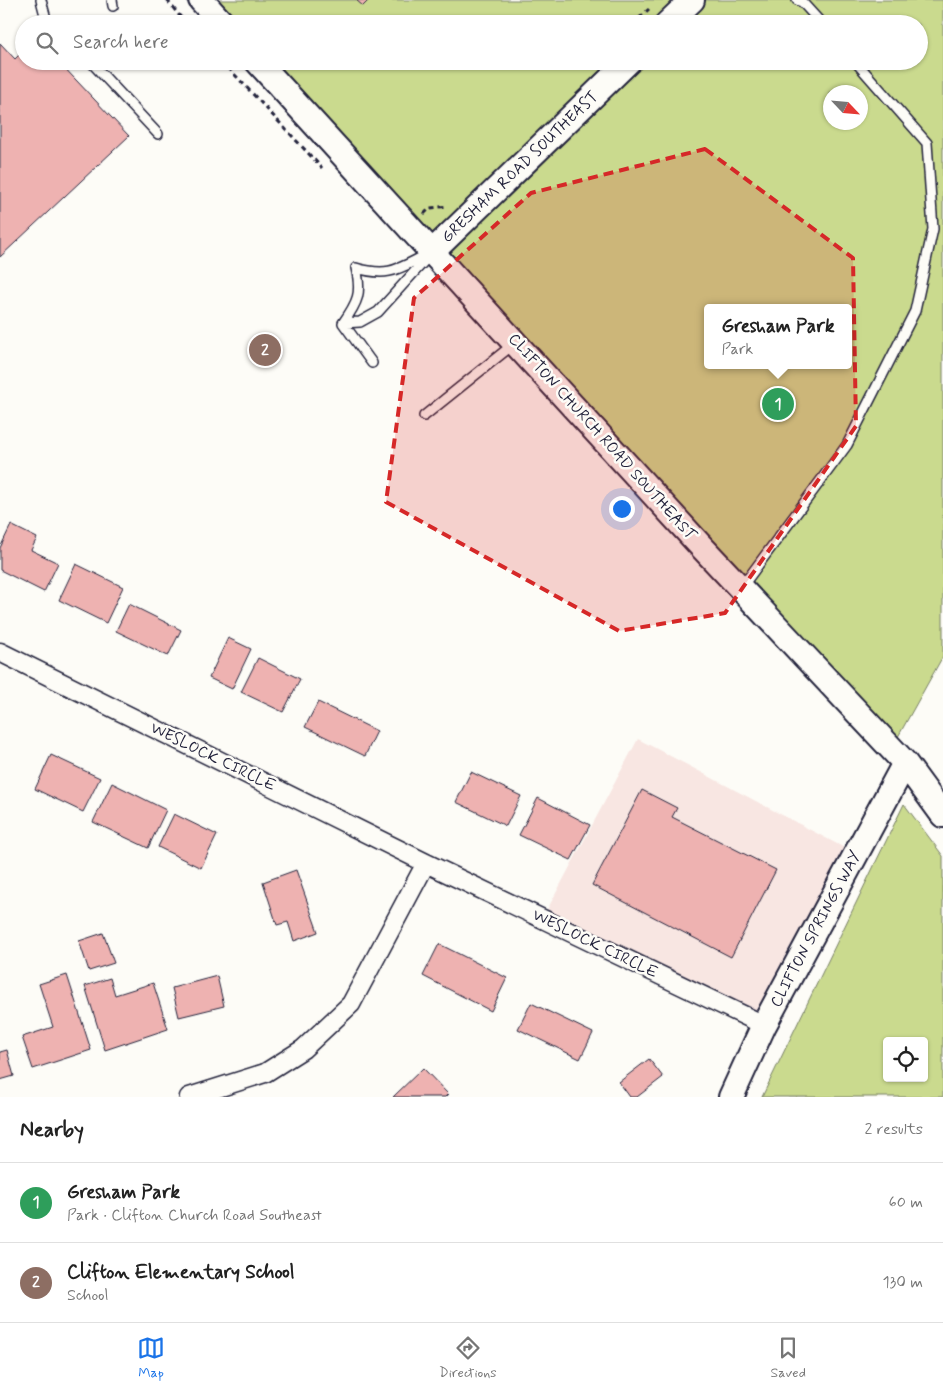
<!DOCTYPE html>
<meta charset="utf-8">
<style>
:root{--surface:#fff;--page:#f6f6f6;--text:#222;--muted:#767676;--line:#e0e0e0;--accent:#1a73e8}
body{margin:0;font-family:Mynerve,sans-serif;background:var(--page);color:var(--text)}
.controls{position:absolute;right:15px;bottom:15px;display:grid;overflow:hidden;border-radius:5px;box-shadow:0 1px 4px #0004}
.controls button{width:45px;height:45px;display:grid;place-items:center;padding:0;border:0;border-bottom:1px solid var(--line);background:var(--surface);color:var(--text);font:25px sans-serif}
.compass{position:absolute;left:823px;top:85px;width:45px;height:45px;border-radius:50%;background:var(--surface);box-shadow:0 1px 4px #0004;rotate:116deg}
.you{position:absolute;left:621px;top:508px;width:18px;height:18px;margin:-12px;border:4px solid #fff;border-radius:50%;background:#1a73e8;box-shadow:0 0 0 8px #1a73e833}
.badge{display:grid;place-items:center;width:32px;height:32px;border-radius:50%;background:var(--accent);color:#fff;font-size:16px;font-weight:700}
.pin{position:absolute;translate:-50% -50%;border:2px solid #fff;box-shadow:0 1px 5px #0006}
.popup{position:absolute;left:704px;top:304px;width:148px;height:65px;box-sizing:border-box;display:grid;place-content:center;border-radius:5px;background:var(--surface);filter:drop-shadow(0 1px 4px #0005);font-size:16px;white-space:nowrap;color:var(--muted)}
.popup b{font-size:19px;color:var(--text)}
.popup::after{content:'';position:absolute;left:50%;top:100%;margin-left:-10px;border:10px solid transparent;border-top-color:var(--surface)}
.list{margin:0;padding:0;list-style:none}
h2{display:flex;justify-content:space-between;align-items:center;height:65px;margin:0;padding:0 20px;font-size:21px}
h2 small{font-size:16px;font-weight:400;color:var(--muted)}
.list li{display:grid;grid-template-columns:32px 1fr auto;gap:15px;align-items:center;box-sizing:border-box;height:80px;padding:0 20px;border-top:1px solid var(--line)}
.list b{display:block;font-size:19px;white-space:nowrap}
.list p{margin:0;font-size:16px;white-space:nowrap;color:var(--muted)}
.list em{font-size:16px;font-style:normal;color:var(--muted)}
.icon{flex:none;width:28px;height:28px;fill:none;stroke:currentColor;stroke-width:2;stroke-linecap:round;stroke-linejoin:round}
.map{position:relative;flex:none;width:943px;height:1097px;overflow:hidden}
.search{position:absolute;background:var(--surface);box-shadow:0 1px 4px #0004;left:15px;right:15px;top:15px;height:55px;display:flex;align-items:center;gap:12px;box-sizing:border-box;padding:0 18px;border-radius:28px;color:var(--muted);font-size:19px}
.sheet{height:225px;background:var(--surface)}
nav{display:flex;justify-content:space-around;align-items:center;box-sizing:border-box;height:70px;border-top:1px solid var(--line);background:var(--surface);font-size:14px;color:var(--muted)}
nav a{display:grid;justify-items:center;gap:2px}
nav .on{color:var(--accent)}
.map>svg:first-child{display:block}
</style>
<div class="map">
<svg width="943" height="1097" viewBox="0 0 943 1097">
<rect width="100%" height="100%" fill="#fdfcf7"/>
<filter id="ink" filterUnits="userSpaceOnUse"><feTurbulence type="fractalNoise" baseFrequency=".02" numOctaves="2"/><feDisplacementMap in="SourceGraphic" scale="10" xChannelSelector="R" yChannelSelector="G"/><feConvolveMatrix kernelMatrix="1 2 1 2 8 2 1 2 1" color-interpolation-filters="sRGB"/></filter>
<g filter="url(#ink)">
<path fill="#f8e6e2" d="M638 739 858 855 769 1031 539 925Z"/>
<path fill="#cada8e" stroke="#767e64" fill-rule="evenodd" d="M201 0H943V656L889 753 255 61H919V24H222ZM830 92H860V122H830ZM708 308H848V365H708Z
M904 804 943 856V1097H762ZM887 1041H924V1078H887Z"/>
<path fill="#eeb2b1" stroke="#22223b" d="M356 0H369L363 6Z
M0 43 15 59 24 50V61H58L129 136 0 257Z
M11 525 37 538 31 550 58 563 44 592 0 570V548Z
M76 564 123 587 106 623 59 600Z
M129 604 181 630 168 656 116 631Z
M228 638 251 649 232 689 209 678Z
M258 658 300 679 283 712 241 692Z
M318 702 377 731 365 756 305 727Z
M51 755 100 778 83 812 35 789Z
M471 772 521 796 506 826 456 802Z
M112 783 166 810 148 848 93 822Z
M642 790 677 808 672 817 776 870 731 957 592 885Z
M538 798 590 825 571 860 519 835Z
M174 814 217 835 201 868 158 847Z
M296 870 318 932 294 941 288 922 277 925 263 882Z
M103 933 114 963 89 971 79 941Z
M439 944 507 978 491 1011 423 976Z
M67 975 91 1050 33 1069 22 1037 53 1027 39 984Z
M217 976 224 1006 179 1017 172 988Z
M110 978 115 995 153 983 168 1029 105 1050 85 986Z
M531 1003 593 1033 580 1059 518 1029Z
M7 1050 14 1076 0 1080V1052Z
M649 1059 663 1077 637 1097H630L619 1082Z
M423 1068 448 1094 445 1097H393Z"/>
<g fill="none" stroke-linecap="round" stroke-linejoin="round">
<g stroke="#22223b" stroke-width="12">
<path id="lane" d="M41 0 46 19 50 24
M112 0 113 6
M797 0 802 2 822 24
M90 61 158 134
M343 323C358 302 362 293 356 268 391 278 399 268 430 253
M343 323 360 322 378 312 428 257
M343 323 372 363
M424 416 515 343
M741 588 847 445 915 311 933 229 927 143 855 61"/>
</g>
<g stroke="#22223b" stroke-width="21">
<path id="street" d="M0 652 426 863 764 1025
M189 1097 265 1073 303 1049 351 1004 426 863"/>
</g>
<g stroke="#22223b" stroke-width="28">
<path id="secondary" d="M201 0 223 24
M667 24 692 0
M257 61 699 544 905 763 943 815
M432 252 629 61
M731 1097 764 1025 905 763"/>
</g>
<path stroke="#22223b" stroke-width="3" stroke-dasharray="5 4" stroke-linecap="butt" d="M167 0 186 24
M633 24 649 9
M222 61 322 168
M424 214 430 208 448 206"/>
<use href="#lane" stroke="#fdfcf7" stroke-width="9"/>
<use href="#street" stroke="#fdfcf7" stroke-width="18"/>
<use href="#secondary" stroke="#fdfcf7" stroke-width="24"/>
</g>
</g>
<path fill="#d62828" fill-opacity="0.2" stroke="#d62828" stroke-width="4" stroke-dasharray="10 6" stroke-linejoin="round" d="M705 149 853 258 856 426 725 613 619 631 386 502 414 298 531 193Z"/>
<g text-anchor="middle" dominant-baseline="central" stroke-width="5" stroke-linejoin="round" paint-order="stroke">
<g font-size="16" fill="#22223b" stroke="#fdfcf7">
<text transform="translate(520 167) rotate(-44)">GRESHAM ROAD SOUTHEAST</text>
<text transform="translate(602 437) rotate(48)">CLIFTON CHURCH ROAD SOUTHEAST</text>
<text transform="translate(213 757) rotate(26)">WESLOCK CIRCLE</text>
<text transform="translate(816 929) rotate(-62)">CLIFTON SPRINGS WAY</text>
<text transform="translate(595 944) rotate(26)">WESLOCK CIRCLE</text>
</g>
</g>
</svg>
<div class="controls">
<button><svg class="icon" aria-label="locate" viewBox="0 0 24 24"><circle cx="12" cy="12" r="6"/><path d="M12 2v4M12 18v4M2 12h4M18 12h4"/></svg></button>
</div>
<svg class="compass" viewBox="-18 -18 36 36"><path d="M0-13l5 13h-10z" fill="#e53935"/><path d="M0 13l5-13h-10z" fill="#767676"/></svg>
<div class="you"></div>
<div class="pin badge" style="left:778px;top:404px;background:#2e9e5b">1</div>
<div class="popup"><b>Gresham Park</b>Park</div>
<div class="pin badge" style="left:265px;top:350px;background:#8d6e63">2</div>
<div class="search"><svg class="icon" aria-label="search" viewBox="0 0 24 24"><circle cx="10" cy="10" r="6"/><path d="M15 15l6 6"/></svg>Search here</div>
</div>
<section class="sheet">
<h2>Nearby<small>2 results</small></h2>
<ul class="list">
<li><span class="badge" style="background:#2e9e5b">1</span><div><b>Gresham Park</b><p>Park · Clifton Church Road Southeast</p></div><em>60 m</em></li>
<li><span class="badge" style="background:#8d6e63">2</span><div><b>Clifton Elementary School</b><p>School</p></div><em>130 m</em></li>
</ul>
</section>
<nav>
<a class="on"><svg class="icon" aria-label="map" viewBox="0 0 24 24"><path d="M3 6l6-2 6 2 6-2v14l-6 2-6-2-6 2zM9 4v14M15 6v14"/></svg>Map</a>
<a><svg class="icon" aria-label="directions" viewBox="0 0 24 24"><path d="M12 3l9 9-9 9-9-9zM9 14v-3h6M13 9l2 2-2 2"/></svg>Directions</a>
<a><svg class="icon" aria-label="saved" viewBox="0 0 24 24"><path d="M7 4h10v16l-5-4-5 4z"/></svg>Saved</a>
</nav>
